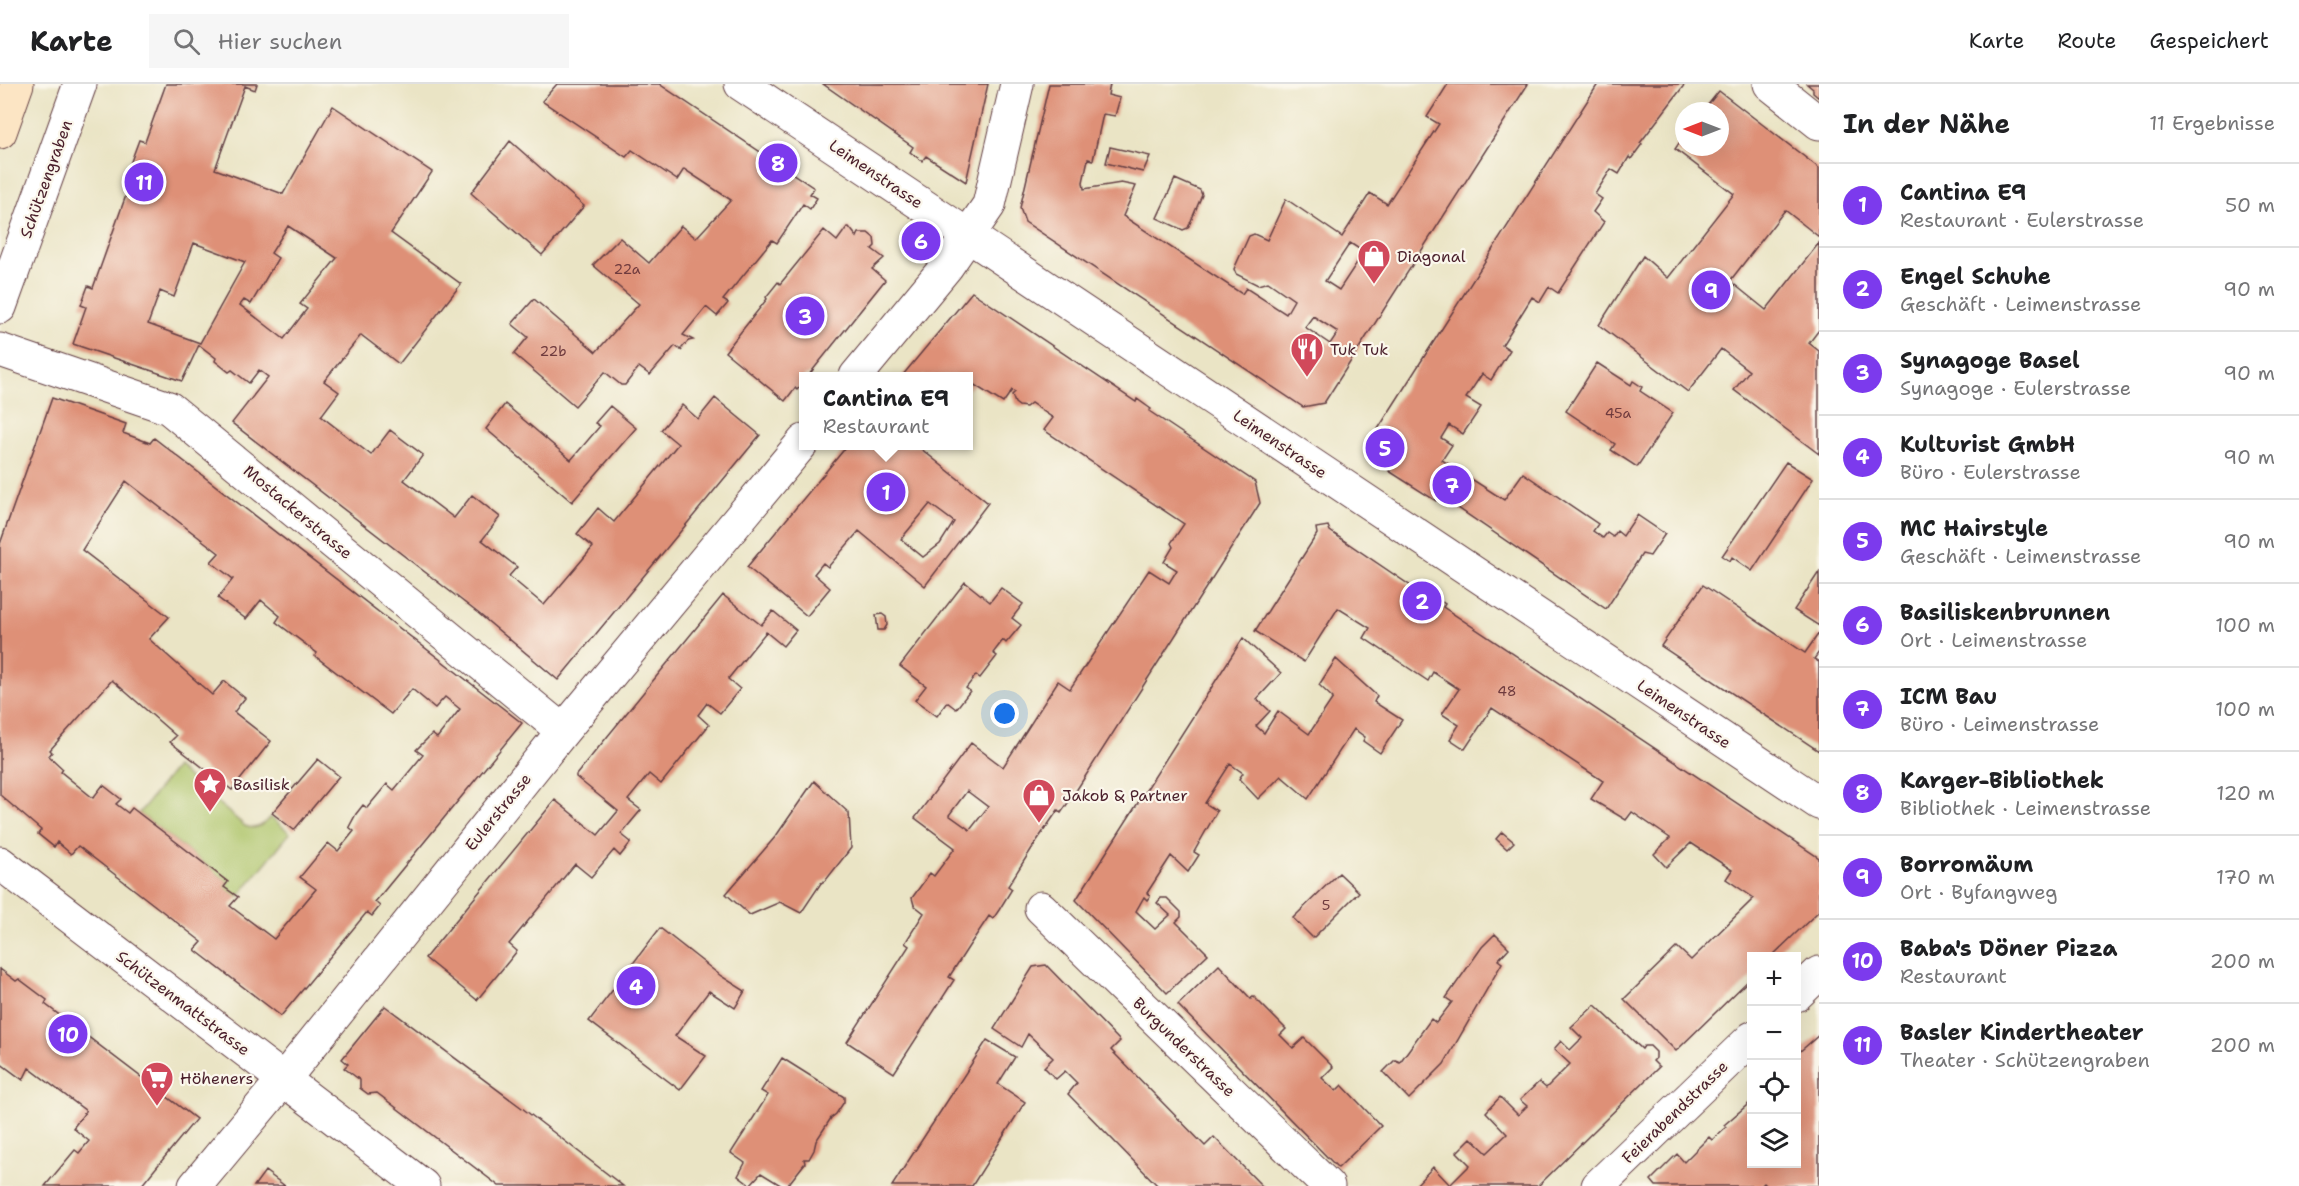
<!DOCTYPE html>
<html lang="de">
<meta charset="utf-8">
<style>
:root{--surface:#fff;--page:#f6f6f6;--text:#202124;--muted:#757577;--line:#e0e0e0;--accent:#7c3aed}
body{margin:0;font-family:"Shantell Sans",sans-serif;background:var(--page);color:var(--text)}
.controls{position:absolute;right:18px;bottom:18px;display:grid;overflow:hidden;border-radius:0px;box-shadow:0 6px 24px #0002}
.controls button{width:54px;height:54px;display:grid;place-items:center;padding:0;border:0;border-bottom:2px solid var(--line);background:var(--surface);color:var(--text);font:30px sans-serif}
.compass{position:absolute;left:1675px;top:18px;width:54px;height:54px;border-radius:50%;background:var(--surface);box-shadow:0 6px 24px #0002;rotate:270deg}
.you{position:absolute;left:1005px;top:630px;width:21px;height:21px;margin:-15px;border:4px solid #fff;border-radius:50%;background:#1a73e8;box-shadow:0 0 0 9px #1a73e833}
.badge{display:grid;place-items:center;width:39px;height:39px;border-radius:50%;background:var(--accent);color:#fff;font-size:20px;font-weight:700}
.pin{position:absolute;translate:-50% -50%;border:3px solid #fff;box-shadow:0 2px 6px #0006}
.popup{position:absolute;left:799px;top:288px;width:174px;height:78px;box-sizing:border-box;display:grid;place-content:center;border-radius:0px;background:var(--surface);filter:drop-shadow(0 2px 4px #0005);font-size:20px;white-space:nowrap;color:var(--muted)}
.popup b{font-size:22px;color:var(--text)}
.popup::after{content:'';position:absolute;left:50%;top:100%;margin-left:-12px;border:12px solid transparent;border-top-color:var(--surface)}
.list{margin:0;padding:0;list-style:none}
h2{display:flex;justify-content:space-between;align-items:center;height:78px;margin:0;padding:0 24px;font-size:26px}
h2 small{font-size:20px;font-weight:400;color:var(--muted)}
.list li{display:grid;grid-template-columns:39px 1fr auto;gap:18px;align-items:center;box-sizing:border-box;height:84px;padding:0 24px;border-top:2px solid var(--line)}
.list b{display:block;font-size:22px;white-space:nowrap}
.list p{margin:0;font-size:20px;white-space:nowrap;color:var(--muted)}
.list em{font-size:20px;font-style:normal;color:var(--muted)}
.icon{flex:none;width:33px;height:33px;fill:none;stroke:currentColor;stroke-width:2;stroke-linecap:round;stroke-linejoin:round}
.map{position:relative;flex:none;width:1819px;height:1102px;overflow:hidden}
header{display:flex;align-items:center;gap:36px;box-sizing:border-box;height:84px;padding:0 30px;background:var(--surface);border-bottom:2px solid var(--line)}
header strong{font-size:28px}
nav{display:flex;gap:33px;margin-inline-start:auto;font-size:21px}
.search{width:420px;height:54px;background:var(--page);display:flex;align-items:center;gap:15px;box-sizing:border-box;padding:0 21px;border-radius:0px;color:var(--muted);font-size:22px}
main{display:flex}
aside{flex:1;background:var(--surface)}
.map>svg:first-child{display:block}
</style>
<header>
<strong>Karte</strong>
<div class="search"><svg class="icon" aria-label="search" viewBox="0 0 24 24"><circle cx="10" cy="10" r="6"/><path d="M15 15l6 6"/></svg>Hier suchen</div>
<nav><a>Karte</a><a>Route</a><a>Gespeichert</a></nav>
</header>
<main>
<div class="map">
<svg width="1819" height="1102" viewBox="0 0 1819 1102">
<rect width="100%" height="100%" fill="#fbf7ec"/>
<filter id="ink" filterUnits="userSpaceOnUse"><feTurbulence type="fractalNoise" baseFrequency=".0167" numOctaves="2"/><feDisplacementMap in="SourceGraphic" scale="12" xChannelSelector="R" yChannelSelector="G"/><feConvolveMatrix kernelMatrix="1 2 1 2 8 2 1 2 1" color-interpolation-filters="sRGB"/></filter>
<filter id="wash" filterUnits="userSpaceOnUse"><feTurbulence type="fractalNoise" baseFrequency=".008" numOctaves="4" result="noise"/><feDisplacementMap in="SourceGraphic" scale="24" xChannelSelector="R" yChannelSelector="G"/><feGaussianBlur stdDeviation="1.35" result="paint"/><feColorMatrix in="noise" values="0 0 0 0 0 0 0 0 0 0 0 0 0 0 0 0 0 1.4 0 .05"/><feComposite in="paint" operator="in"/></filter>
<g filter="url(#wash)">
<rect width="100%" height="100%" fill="#eae4c5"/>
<path fill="#adc469" stroke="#7c724a" stroke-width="1.5" d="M176 683 245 742C257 747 262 741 271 733L290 749 238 813 224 803 228 798 139 729Z"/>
<g id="blocks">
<path fill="#de9077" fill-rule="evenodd" d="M166 0H257L255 6 245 2 215 85 283 110 333 22 432 88 391 149 461 200 399 280 361 251 324 297 339 308 321 332 371 371 390 346 423 371 404 396 454 434 472 411 500 433 482 456 517 483 509 492 544 521 593 463 577 450 598 424 614 438 678 360 661 346 682 321 698 335 715 314 760 351 558 596 478 529 232 339 268 293 259 286 249 299 232 286 229 288 215 277 216 274 199 261 182 297 73 260 86 223 81 221 88 202 93 204 135 86 129 83 139 56 145 58ZM288 142 337 174 300 220 307 225 284 255 240 221 244 216 251 220 278 174 271 169ZM194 159 245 178 200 259 148 240 160 207 174 213Z
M557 0H659L814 104 810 110 817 114 810 125 803 120 777 159 772 156 723 216 728 219 717 232 706 223 683 251 693 256 688 257 681 265 682 267 675 262 650 291 639 283 625 301H621L605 288 575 322 514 270 528 253 512 240 534 215 596 268 639 220 593 181 620 154 649 179 681 142 696 154 731 116 684 85 677 96 632 66 626 73 542 17Z
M823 0H988L966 98 926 72 922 77 910 68 913 63Z
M1049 0H1110L1108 11 1120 14 1115 32 1103 30 1093 76 1088 75 1083 98 1084 105 1121 99 1136 102 1123 132 1242 210 1246 204 1286 230 1294 216 1268 198 1258 201 1236 190 1234 185 1249 152 1254 150 1267 156 1286 115 1342 153 1370 109 1387 120 1439 40 1427 33 1448 0H1528L1324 319 1303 323 1025 138 1020 124ZM1350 159 1364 168 1339 206 1325 197ZM1313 232 1338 248 1330 260 1305 243Z
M1598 0H1685L1640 59 1642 60 1631 75 1629 73 1619 90 1611 85 1595 110 1602 115 1593 128 1604 138 1558 209 1549 203 1540 218 1532 213 1502 261 1510 266 1491 296 1482 290 1466 314 1481 323 1463 350 1449 341 1441 354 1452 361 1442 376 1504 416 1523 389 1598 440 1593 447 1603 454 1607 449 1613 453 1617 447 1623 452 1637 431 1665 450 1650 472 1642 470 1606 525 1439 411 1436 417 1389 387 1393 381 1373 368 1371 356Z
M1807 0H1819V14L1813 9V5Z
M1719 7 1819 84V153L1785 126 1730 197 1766 226 1819 159V246L1809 259 1819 267V370L1734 306 1749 287 1721 265 1688 308 1599 241 1643 172 1668 194 1734 110 1675 65 1684 52V63H1720V27H1703Z
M510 57 584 122 542 171 471 109Z
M1110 63 1150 72 1143 88 1106 79Z
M1175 95 1200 106 1202 111 1188 144 1183 146 1157 134Z
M847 143H849L857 153 859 149H868L874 154 875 162 872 165 884 174 872 185 885 196 808 292H804V298L797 306 795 304 785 317 725 268 767 215 766 213 778 198 780 200 785 194 824 146 837 157Z
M972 208 1136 318 1137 315 1151 325 1149 327 1255 398 1260 419 1074 710 1061 729 1058 726 1036 758 1008 802 1012 805 999 826 993 835 989 832 969 862 949 893 954 896 894 989 847 958 909 862 905 859 924 829 914 821 912 814 930 789 934 792 955 764 915 734 971 659 1003 683 1058 597 1070 605 1149 486 1169 499 1177 486 1164 478 1173 463 1171 459 1184 440 1044 346 1053 334 1031 319 1026 323 1019 322 1015 319 1012 311 1015 308 1012 306 1003 319 973 300 969 306V292H902ZM967 707 988 723 970 746 949 731Z
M1597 279 1631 301 1633 297 1642 303 1640 307 1673 329 1637 383 1611 366 1615 360 1566 327Z
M52 314 126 340 123 349 150 359 154 354 522 639 375 818 380 822 372 832 367 828 281 932 195 866 202 858 78 762 71 770 57 758 54 763 38 750 41 746 0 711V460ZM126 397 219 469 211 478 233 495 218 514 246 535 261 516 280 532 276 538 317 569 315 572 391 630 412 605 435 624 445 613 460 625 437 654 432 650 416 666 423 671 394 706 387 700 367 724 363 721 356 730 349 743 354 747 338 767 328 759 300 793 316 805 274 855 230 822 238 813 224 803 228 798 132 724 128 729 116 720 121 715 103 701 93 714 61 688 63 685 49 672 52 668 50 666 112 596 176 652 170 658 232 706 271 657 234 628 245 614 224 597 212 611 149 555 169 533 82 466Z
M505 320 571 376 600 342 595 339 610 322 636 344 572 418 486 345Z
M847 362H922L920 364 988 419 925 502 859 447 828 483 823 479 814 490 830 504 807 532 747 483ZM930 420 954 438 940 460 923 473 901 455Z
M1786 378 1813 395 1752 487 1732 473 1730 477 1722 472Z
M1328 442 1330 447 1417 506 1420 503 1445 520 1443 523 1819 774V827L1772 872H1752V893L1676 967 1624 915 1677 863 1691 876 1754 814 1726 795 1732 786 1691 759 1666 783 1654 770 1670 754 1632 728 1626 736 1591 715 1603 697 1492 624 1465 665 1450 655 1459 641 1442 630 1459 605 1433 588 1428 597 1364 554 1370 544 1338 524 1304 578 1255 547 1317 450 1316 444Z
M1819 488V542L1794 526Z
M965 498 990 518 1001 504 1023 520 1012 534 1021 541 1006 559 1003 556 993 569 997 572 980 594 976 591 966 604 970 607 956 625 947 618 937 632 915 616 926 602 900 582Z
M1703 501 1805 569 1819 549V568L1814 575 1819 578V667L1661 562Z
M723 511 761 541 773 527 796 546 783 562 766 548 728 595 740 605 720 629 707 619 698 631 709 641 690 664 661 700 649 690 628 716 641 726 621 750 631 758 620 772 614 766 591 793 575 780 509 860 517 867 477 916 425 874 555 716 598 751 618 727 576 693V691Z
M882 530 886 533 887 541 884 546H878L876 531Z
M1243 554 1281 589 1257 615 1270 627 1256 642 1264 649 1278 627 1309 650 1333 614 1319 601 1336 575 1377 612 1374 618 1402 636 1380 669 1363 657 1365 653 1354 645 1308 715 1281 692 1258 715 1239 695 1243 689 1230 680 1205 719 1217 727 1194 768 1199 771 1188 788 1171 772 1147 809 1150 812 1147 816 1144 813 1136 827 1155 845 1170 831 1157 819 1161 814H1167L1181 828V833L1176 838 1208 870 1167 909 1076 816Z
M318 675 339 692 294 746 272 729Z
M814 697 849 729 851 764 826 796 821 799 801 829 780 818 750 831 726 810 776 752Z
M1502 748 1514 758 1507 765 1496 755Z
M1339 789 1359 808 1313 854 1293 834Z
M660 844 721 892 745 907 735 924 709 907 675 952 706 972 680 1006 589 937Z
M1495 850 1509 864 1498 876 1502 879 1444 980 1409 1015 1383 988 1395 976 1400 978 1431 935 1436 939 1452 918 1446 914 1482 863Z
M1046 881 1120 957 1111 966 1205 1062 1214 1053 1262 1102H1158L1068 1010 1077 999 1065 987 1056 995 1044 983 1053 974 1028 950 1021 963 994 945 1033 883Z
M1219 881 1251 915 1253 912 1286 945 1280 951 1293 964 1304 954 1333 983 1322 994 1336 1007 1342 1001 1381 1042 1338 1084 1178 921Z
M0 885 16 897 19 895 47 916 45 920 196 1035 141 1102H45L75 1066 79 1069 89 1057 73 1044 86 1027 29 984 23 996 0 979Z
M1595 921 1642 965 1644 962H1650L1656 968V974L1653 977 1659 983 1538 1102H1415L1433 1083 1450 1101 1470 1081 1457 1068 1471 1054 1487 1069 1507 1050 1486 1028 1500 1013 1518 1031 1527 1022 1520 1016 1539 998 1546 1004 1570 980 1554 965 1561 957 1570 966 1582 954 1571 943Z
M385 922 522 1024 623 1102H499L377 1009 368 1010 360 1004V996L344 984 348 980 342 975Z
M1819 951V1102H1767L1764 1099 1761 1102H1656L1651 1096 1677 1070 1684 1078 1709 1053 1712 1056 1726 1043 1724 1041 1752 1017V1080H1797V970Z
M987 956 1015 973 998 1000 1025 1018 972 1102H892Z
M782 974 844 1013V1018L836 1030 831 1034 816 1057 814 1066 809 1075H804L805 1079 787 1102H782L761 1089 750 1101 738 1092 745 1079 731 1069 768 1011 761 1007Z
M265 1087 285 1102H254Z"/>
</g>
</g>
<g filter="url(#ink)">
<use href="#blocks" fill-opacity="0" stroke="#623d42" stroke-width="1.5"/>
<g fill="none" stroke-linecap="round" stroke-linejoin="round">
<g stroke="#623d42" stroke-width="35">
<path id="minor" d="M741 0 1819 719
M1770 0 1819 39
M0 223 80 0
M0 266 169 324 563 647
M856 292 947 182 989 121 1017 0
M0 779 423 1102
M1041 824 1328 1102
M1796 911 1819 889
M195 1102 283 996 563 647 804 357
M1598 1102 1752 954"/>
</g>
<g stroke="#623d42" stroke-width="35">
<path id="secondary" d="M0 48 17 0"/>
</g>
<use href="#minor" stroke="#fff" stroke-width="33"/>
<use href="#secondary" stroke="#fce5c4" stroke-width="33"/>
</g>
</g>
<defs>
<g id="shop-pin" transform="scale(1.725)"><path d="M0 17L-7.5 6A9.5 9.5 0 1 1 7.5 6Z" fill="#d1495b" stroke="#fbf7ec"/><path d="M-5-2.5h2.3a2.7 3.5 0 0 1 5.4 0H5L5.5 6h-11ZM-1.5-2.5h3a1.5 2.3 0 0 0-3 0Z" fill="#fff"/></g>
<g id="restaurant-pin" transform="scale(1.725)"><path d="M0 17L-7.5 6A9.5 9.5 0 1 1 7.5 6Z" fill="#d1495b" stroke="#fbf7ec"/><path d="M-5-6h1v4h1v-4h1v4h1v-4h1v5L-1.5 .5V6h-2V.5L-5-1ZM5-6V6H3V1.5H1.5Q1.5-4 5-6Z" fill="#fff"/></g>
<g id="sight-pin" transform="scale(1.725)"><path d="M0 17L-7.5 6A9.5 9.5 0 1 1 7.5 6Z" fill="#d1495b" stroke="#fbf7ec"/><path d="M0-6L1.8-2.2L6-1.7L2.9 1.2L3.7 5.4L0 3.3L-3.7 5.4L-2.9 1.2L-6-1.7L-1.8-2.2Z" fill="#fff"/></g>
<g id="supermarket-pin" transform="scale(1.725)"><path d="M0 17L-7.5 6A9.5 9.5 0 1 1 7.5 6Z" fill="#d1495b" stroke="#fbf7ec"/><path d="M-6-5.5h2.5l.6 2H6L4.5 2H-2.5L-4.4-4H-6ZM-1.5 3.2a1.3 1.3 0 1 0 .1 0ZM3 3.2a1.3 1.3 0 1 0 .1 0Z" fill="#fff"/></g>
</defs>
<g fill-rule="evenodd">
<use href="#shop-pin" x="1374" y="172"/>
<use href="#restaurant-pin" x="1307" y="265"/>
<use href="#sight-pin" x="210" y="700"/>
<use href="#shop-pin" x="1039" y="711"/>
<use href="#supermarket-pin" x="157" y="994"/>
</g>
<g text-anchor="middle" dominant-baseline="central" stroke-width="4.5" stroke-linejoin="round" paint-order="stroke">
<g font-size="14" fill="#6f3b3e">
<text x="627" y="185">22a</text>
<text x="553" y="267">22b</text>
<text x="1618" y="329">45a</text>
<text x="1507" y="607">48</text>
<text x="1326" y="821">5</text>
</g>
<g font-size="16" fill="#4a1f2b" stroke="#fbf7ec">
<text transform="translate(876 90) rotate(34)">Leimenstrasse</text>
<text transform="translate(46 95) rotate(-70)">Schützengraben</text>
<text transform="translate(1280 360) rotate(34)">Leimenstrasse</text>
<text transform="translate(298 428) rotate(40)">Mostackerstrasse</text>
<text transform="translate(1684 630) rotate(34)">Leimenstrasse</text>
<text transform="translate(498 728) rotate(-51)">Eulerstrasse</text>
<text transform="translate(183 919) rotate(37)">Schützenmattstrasse</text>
<text transform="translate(1184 963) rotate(44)">Burgunderstrasse</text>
<text transform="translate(1675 1028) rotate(-44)">Feierabendstrasse</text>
</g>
<g font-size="16" fill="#4a1f2b" stroke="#fbf7ec" text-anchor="start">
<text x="1397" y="172">Diagonal</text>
<text x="1330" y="265">Tuk Tuk</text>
<text x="233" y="700">Basilisk</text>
<text x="1062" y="711">Jakob &amp; Partner</text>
<text x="180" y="994">Höheners</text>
</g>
</g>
</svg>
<div class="controls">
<button>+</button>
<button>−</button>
<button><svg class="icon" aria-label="locate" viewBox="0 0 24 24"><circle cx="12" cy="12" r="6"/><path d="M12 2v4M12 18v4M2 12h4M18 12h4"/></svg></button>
<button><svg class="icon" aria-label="layers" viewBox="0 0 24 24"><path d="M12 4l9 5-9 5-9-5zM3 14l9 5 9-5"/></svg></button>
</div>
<svg class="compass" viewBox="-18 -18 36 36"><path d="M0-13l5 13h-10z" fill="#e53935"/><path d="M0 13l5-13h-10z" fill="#757577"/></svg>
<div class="you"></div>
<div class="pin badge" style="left:886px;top:408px">1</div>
<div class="popup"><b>Cantina E9</b>Restaurant</div>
<div class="pin badge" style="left:1422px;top:517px">2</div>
<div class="pin badge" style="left:805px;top:232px">3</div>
<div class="pin badge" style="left:636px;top:902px">4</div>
<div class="pin badge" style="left:1385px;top:364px">5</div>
<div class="pin badge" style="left:921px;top:157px">6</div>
<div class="pin badge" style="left:1452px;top:401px">7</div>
<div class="pin badge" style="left:778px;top:79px">8</div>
<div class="pin badge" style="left:1711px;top:206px">9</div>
<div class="pin badge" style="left:68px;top:950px">10</div>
<div class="pin badge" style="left:144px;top:98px">11</div>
</div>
<aside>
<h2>In der Nähe<small>11 Ergebnisse</small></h2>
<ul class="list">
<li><span class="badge">1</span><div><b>Cantina E9</b><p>Restaurant · Eulerstrasse</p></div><em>50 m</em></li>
<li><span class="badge">2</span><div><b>Engel Schuhe</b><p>Geschäft · Leimenstrasse</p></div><em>90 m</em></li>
<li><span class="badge">3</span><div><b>Synagoge Basel</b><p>Synagoge · Eulerstrasse</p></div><em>90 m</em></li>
<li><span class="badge">4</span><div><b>Kulturist GmbH</b><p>Büro · Eulerstrasse</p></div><em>90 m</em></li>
<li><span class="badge">5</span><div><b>MC Hairstyle</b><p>Geschäft · Leimenstrasse</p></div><em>90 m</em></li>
<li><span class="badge">6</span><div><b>Basiliskenbrunnen</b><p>Ort · Leimenstrasse</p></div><em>100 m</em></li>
<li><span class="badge">7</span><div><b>ICM Bau</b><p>Büro · Leimenstrasse</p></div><em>100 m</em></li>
<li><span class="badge">8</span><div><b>Karger-Bibliothek</b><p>Bibliothek · Leimenstrasse</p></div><em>120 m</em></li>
<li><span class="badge">9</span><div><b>Borromäum</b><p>Ort · Byfangweg</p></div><em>170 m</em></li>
<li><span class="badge">10</span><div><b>Baba's Döner Pizza</b><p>Restaurant</p></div><em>200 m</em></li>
<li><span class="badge">11</span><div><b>Basler Kindertheater</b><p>Theater · Schützengraben</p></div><em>200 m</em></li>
</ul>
</aside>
</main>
